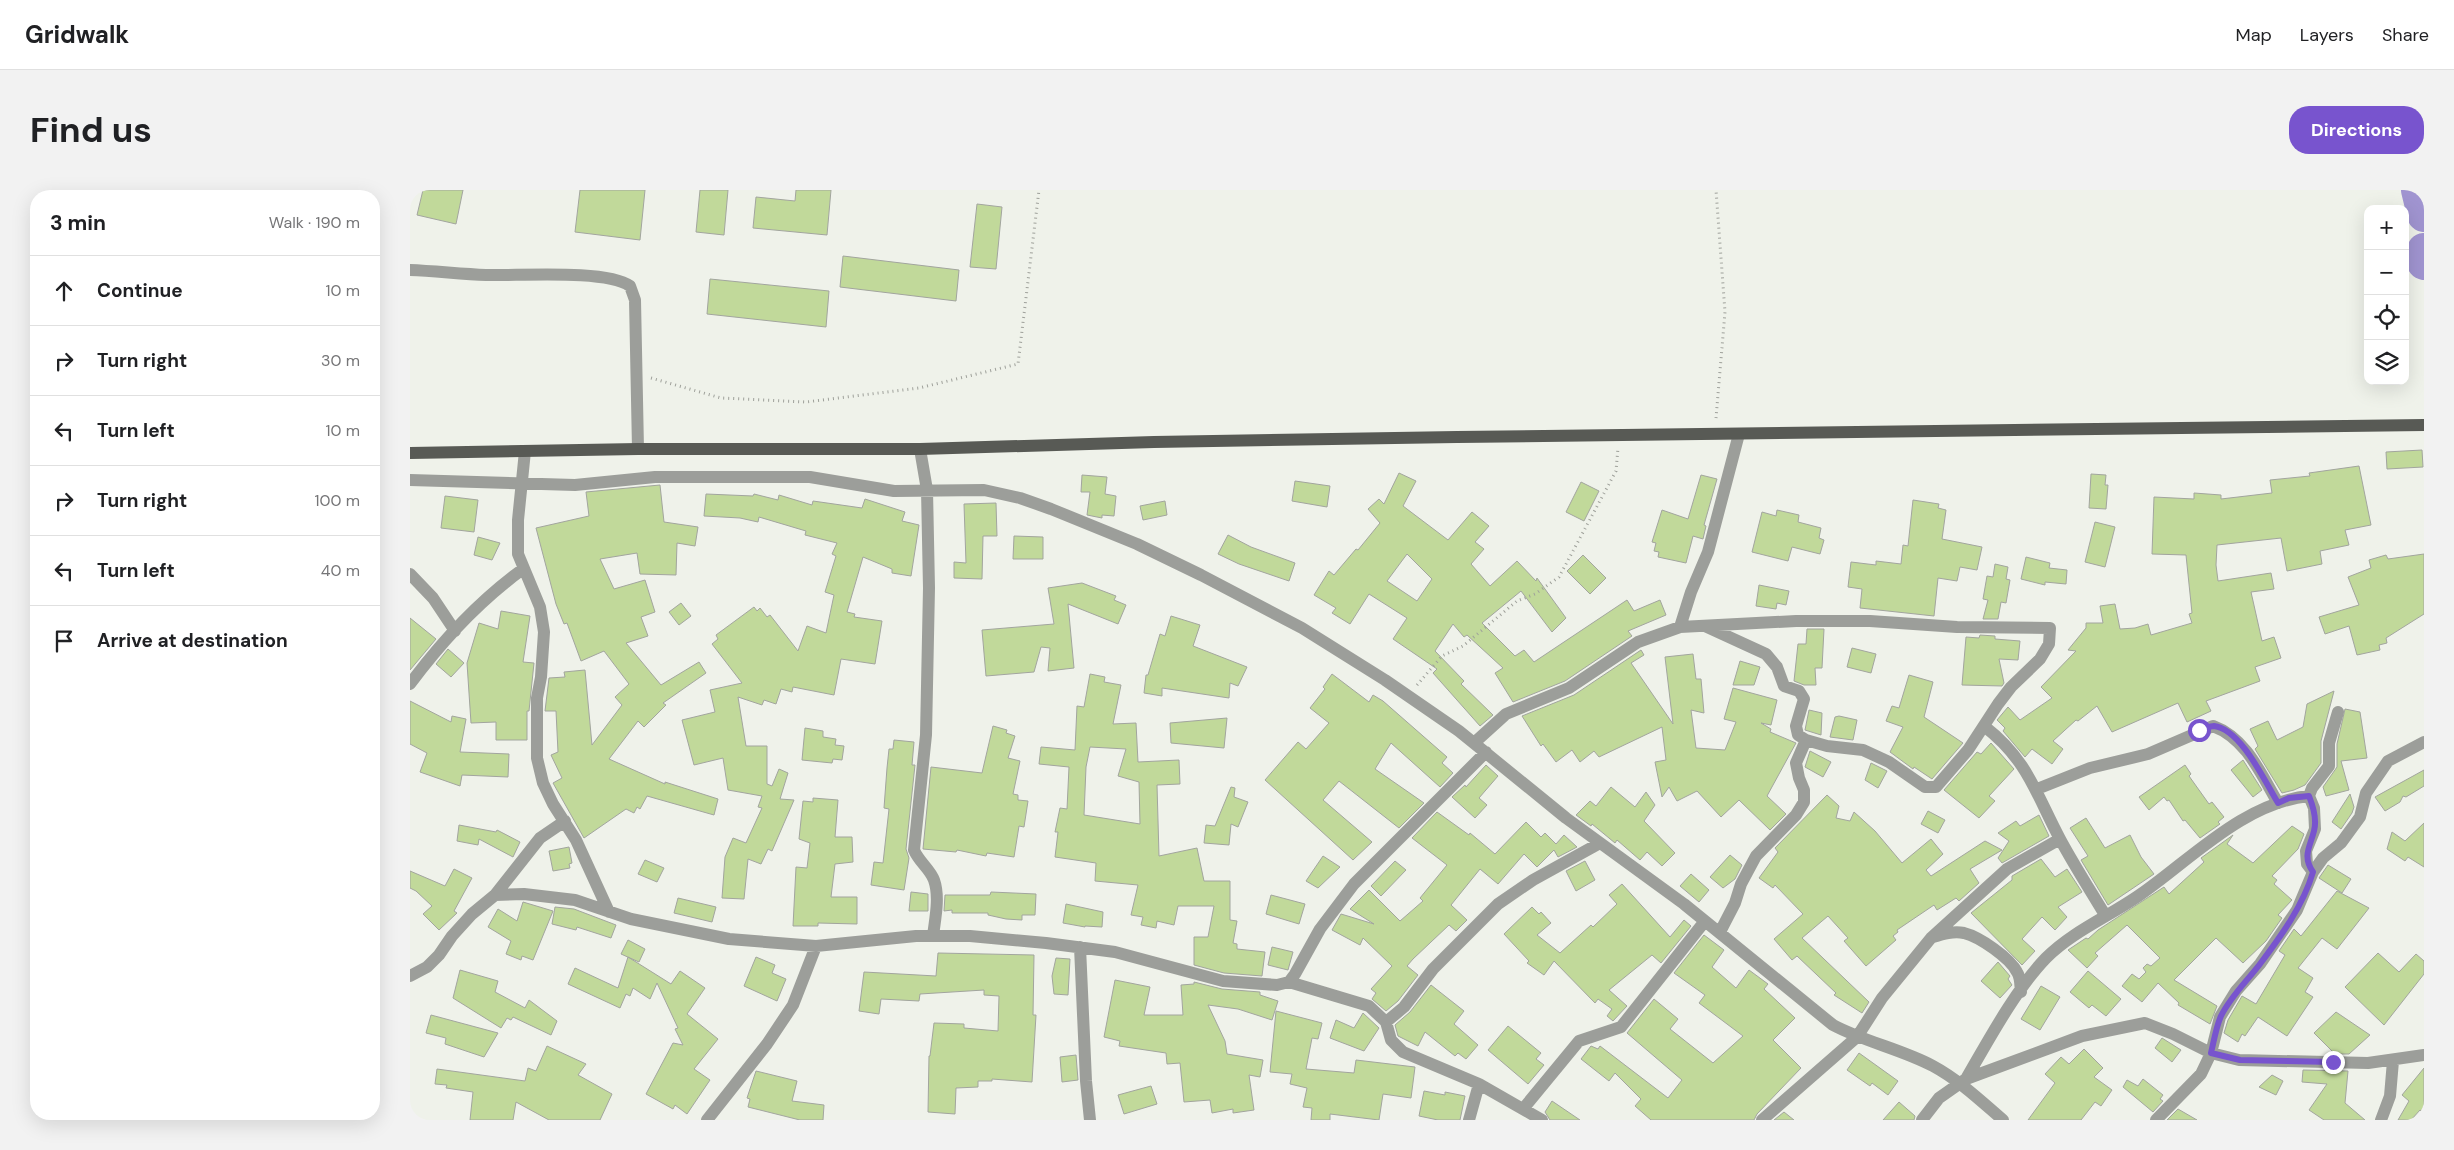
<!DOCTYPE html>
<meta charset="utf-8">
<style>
:root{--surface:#fff;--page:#f2f2f2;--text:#202124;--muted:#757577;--line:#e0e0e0;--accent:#7854ce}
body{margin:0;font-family:"DM Sans",sans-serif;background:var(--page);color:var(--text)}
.controls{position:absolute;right:15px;top:15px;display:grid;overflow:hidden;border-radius:10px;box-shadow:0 5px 20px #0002}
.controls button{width:45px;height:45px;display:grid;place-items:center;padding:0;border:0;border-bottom:1px solid var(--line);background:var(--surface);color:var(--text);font:25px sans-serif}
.stop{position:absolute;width:15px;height:15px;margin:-11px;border:4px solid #7854ce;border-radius:50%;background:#fff}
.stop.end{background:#7854ce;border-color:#fff;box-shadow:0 1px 5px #0008}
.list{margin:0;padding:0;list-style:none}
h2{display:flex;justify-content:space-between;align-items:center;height:65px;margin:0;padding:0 20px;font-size:21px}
h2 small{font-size:16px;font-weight:400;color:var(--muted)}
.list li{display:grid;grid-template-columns:32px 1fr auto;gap:15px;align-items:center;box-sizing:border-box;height:70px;padding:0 20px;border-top:1px solid var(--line)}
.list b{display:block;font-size:19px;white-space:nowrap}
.list em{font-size:16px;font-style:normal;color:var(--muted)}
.icon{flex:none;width:28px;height:28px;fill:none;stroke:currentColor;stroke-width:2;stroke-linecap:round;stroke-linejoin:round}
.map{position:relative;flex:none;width:2014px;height:930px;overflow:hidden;border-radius:20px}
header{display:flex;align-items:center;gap:30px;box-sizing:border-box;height:70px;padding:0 25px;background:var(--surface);border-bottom:1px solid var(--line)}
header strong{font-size:24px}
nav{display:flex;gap:28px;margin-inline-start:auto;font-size:18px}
.intro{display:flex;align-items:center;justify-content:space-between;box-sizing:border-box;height:120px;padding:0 30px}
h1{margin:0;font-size:35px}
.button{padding:12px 22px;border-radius:20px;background:var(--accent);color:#fff;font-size:18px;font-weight:700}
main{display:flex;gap:30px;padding:0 30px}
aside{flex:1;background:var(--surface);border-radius:20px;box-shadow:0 5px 20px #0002}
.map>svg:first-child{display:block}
</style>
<header>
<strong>Gridwalk</strong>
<nav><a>Map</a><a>Layers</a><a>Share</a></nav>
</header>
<div class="intro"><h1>Find us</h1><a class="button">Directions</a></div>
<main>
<aside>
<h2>3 min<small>Walk · 190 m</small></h2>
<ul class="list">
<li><svg class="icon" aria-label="ahead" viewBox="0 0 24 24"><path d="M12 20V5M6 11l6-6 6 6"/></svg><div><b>Continue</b></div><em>10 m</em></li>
<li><svg class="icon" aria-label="right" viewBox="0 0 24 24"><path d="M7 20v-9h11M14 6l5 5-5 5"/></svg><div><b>Turn right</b></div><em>30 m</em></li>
<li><svg class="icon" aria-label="left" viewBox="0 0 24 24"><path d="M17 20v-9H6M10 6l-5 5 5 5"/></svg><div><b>Turn left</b></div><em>10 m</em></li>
<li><svg class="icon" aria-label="right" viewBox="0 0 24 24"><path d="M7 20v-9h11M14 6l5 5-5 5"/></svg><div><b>Turn right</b></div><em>100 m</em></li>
<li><svg class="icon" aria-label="left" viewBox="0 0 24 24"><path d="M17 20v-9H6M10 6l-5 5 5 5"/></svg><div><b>Turn left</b></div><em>40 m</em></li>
<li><svg class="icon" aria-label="arrive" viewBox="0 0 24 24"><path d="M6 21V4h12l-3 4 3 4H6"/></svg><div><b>Arrive at destination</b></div></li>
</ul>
</aside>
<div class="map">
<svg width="2014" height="930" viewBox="0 0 2014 930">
<rect width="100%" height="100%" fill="#eff2ea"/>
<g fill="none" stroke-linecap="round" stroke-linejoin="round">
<path stroke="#a094d0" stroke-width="34" d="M2008 0 2014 25
M2014 60 2012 66 2014 73"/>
</g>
<path fill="#c1d99a" stroke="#a2a59e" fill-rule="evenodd" d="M13 0H53L46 34 7 25Z
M170 0H235L230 50 165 42Z
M290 0H318L314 45 286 42Z
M386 0H421L417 45 343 38 346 7 385 11Z
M567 14 592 17 586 79 560 77Z
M433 66 549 80 546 111 430 97Z
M300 89 419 101 416 137 297 124Z
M2012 260 2013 277 1977 279 1976 262Z
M1949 276 1961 335 1935 340 1939 355 1910 361 1912 374 1877 381 1871 348 1807 355 1806 375 1808 391 1861 383 1864 399 1841 402 1852 451 1864 447 1871 468 1845 477 1850 491 1796 511 1801 521 1777 532 1768 513 1702 542 1687 516 1668 531 1666 530 1643 551 1653 559 1642 574 1622 559 1615 567 1593 541 1595 538 1587 530 1598 517 1610 530 1642 508 1631 497 1666 461 1658 460 1676 438V433H1693L1690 416 1705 414 1710 439 1725 438 1738 434 1741 445 1782 433 1779 424 1782 423 1776 365 1742 364 1744 307 1784 309V303L1811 305V309L1862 303 1860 290 1900 286 1899 283Z
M989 283 1006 291 993 316 1038 350 1062 322 1079 336 1065 352 1074 359 1061 374 1080 396 1107 371 1126 391 1127 388 1156 428 1142 442 1111 401 1072 433 1105 466 1114 460 1124 472 1217 410 1224 421 1250 410 1256 425 1218 441 1222 446 1155 491 1103 512 1085 483 1093 478 1057 445 1054 447 1043 434 1025 461 1054 491 1051 494 1083 525 1070 536 1023 483 1027 479 983 449 997 428 959 404 940 434 922 423 926 418 904 405 919 381 924 385 946 359 948 360 970 333 958 319 969 309 974 314ZM997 364 1022 389 1007 411 977 391Z
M1681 284 1696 285 1695 295H1698L1696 319 1679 318Z
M672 285 697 287 695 304 706 306 704 326 692 325V328L677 325 680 302H671Z
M1291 285 1307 289 1294 335 1296 336 1293 349 1283 346 1276 373 1248 367 1249 362 1244 361 1246 353 1242 352 1252 320 1278 329Z
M885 291 920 296 917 317 882 311Z
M1171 292 1189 301 1174 331 1156 322Z
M250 295 254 332 288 337 285 356 267 353 266 385 230 384 227 363 190 369 204 399 235 390 245 422 231 427 238 446 216 453 251 495 289 472 296 483 253 513 256 515 234 537 228 531 199 569 255 594V592L308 609 304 625 237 606 230 619 227 617 224 623 216 619 174 648 143 593 152 588 141 565 148 562 146 521H135L139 488 155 487 154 482 175 480 182 555 212 515 205 507 219 494 194 461 171 471 157 433 154 434 146 414 126 338 179 326 176 302Z
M296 304 343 306 344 304 368 310 369 305 402 315 403 311 452 318 455 309 495 322 492 331 509 335 501 386 482 383V379L453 367 437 422 445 424 444 427 472 431 465 474 431 469 424 505 383 497 382 502 371 499 366 514 354 510 352 515 328 507 336 556H357V594L362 596 369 579 378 583 370 609 384 610 362 661 358 659 351 674 338 669 334 709 312 708 315 667 323 648 336 653 352 618 348 617 352 606 318 600 313 568 284 575 272 530 305 522 300 500 332 493 302 454 308 449 306 445 344 417 347 421 350 418 357 427 360 425 388 461 397 436 416 443 424 405 415 402 426 366 422 364 427 353 395 345 396 341 349 327 348 332 330 328 294 326Z
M35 306 68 310 64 342 31 338Z
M1503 310 1529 314 1528 318 1536 320 1532 349 1572 357 1567 380 1550 377 1547 391 1528 388 1524 426 1450 418 1452 399 1438 397 1441 372 1466 375V371L1491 374 1493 355 1498 356Z
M755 311 757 325 733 330 730 316Z
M586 313 587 346H573L572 389 544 388V372L556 373 554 314Z
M1367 320 1389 325 1388 332 1411 338 1409 348 1414 350 1410 364 1382 357 1378 371 1342 362 1352 322 1366 326Z
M1685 332 1705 337 1695 377 1675 372Z
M818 345 841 357 885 373 879 391 829 374 808 364Z
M604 346 633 347V369H603Z
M68 347 90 353 82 370 64 365Z
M2014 364V424L1976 448 1977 453 1969 455 1970 460 1947 465 1939 436 1915 444 1909 427 1949 415 1938 387 1961 378 1959 370 1976 365 1978 369Z
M1173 365 1196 388 1180 404 1157 381Z
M1616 367 1640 373 1639 378 1657 380 1656 394 1635 392V395L1611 389Z
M1585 374 1598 377 1596 389 1600 390 1596 413 1591 412 1588 429H1573L1578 410 1573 409 1577 386 1583 387Z
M672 393 706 406 704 410 716 415 708 434 658 414 664 478 638 481 640 458 631 457 624 482 576 486 572 440 644 434 638 398Z
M1349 395 1379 401 1376 415 1367 413 1366 419 1346 416Z
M271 413 281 426 269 435 259 422Z
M91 421 120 426 113 472 124 473 119 521H117V550H86V532L61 533 57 473 69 433 88 439Z
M761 426 790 435 783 456 837 477 828 496 820 493 819 508 752 498V506L734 503 736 485H738L750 444 755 446Z
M0 428 26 449 0 480Z
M1397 439H1414L1412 478H1405L1406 495H1394L1384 491 1388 454H1396Z
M1570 445 1585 446V449L1610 451 1608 470 1589 469 1594 493 1592 496 1552 495 1556 447 1569 448Z
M1442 458 1466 464 1461 483 1437 477Z
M38 459 54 473 41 487 26 474Z
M1231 460 1234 465 1221 473 1263 534 1255 467 1283 464 1286 489H1291L1294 523 1281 520 1286 558 1315 560 1326 532 1314 529 1323 498 1367 510 1361 535 1351 533 1361 539 1360 542 1386 553 1357 606 1376 624 1360 640 1329 610 1311 627 1287 601 1267 611 1259 597 1252 607 1245 572 1256 570 1252 537 1189 567 1184 561 1170 572 1162 560 1146 572 1133 554 1131 556 1112 526 1164 505Z
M1330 471 1350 477 1344 495H1323Z
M680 484 695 487 694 492 711 495 703 534 726 533 728 572 769 570 770 594 747 595 749 666 787 658 794 691H820V730L827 731 823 753 827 754V759L855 762 852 786 814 783 784 775V747H798L804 716H768L764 735 747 731 746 738 731 735 733 727 721 725 728 695 685 691 686 673 645 667 648 642H645L650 618 657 619 659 577 629 574 631 557 665 560 667 516 674 517ZM680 557 716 559 708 586 729 592 730 634 674 625 676 577Z
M922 484 959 512 963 505 973 511 1037 567 1032 573 1043 583 1030 597 981 553 965 579 1014 613 989 638 929 591 913 610 962 652 943 670 855 590 888 552 896 559 919 533 900 518 915 499 913 497Z
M1499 485 1523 492 1514 527 1553 553 1522 589 1504 577 1503 579 1480 562 1493 537 1476 531 1482 516 1489 518Z
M1924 501 1911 551V573L1895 595 1884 600 1872 603 1845 559 1848 556 1840 539 1858 531 1867 550 1893 537 1897 514Z
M0 511 41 532 42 526 56 529 50 562 99 564 98 587 52 585 50 596 10 582 17 563 0 554Z
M1935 519 1950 522 1957 568 1931 571 1939 600 1916 606 1913 597 1927 577V554Z
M1399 520 1412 523 1411 545 1395 540Z
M1429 526 1447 530 1443 550 1420 547 1425 527Z
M817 528 814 558 761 553 760 533Z
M583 536 597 540 596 543 605 546 598 568 610 571 603 604 608 605V610L618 611 614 637 609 636 604 667 577 663 576 666 547 660 546 662 513 659 521 577 572 583Z
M395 538 413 541V547L426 549 425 555 434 556 432 570 423 569 422 573 392 570Z
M484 550 504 552 502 575H505L496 659 499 668 494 700 461 695 464 672 473 673 479 619 474 618 477 578 479 559H483Z
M1581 553 1604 579 1579 606 1585 611 1569 628 1534 600 1567 562 1571 564Z
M1400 561 1421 572 1413 587 1395 577Z
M1833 570 1852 600 1843 607 1821 580Z
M1461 573 1477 581 1468 598 1455 590Z
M1076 575 1088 586 1069 608 1077 615 1065 628 1042 607 1055 595 1056 597Z
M1775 575 1781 584 1779 586 1799 614 1802 612 1814 627 1808 632 1810 634 1790 648 1775 630 1773 631 1759 610 1757 611 1754 607 1739 620 1729 607Z
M2014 580V596L1996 607 1993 606 1990 612 1975 621 1965 607Z
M821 597 825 598 824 607 838 612 828 637 821 634 819 655 794 653 796 635 805 636Z
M1201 597 1225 617 1236 602 1245 615 1234 631 1265 663 1252 676 1237 662 1230 670 1207 650 1205 653 1182 634 1181 636 1166 625 1180 611 1186 616Z
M1940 604 1944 617 1942 623 1931 639 1922 632Z
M1417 605 1429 616 1426 628 1440 631 1444 622 1465 641 1492 673 1521 649 1533 664 1516 680 1521 686 1575 651 1592 660 1560 679 1569 693 1549 711 1546 708 1527 720 1524 715 1487 740 1488 742 1483 746 1486 750 1456 776 1434 751 1438 748 1418 726 1392 748 1459 812 1452 823 1424 805 1426 803 1387 766 1382 770 1364 749 1393 724 1365 695 1363 698 1349 688 1368 662 1365 658Z
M403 608 428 610 425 647H442L443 672 425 674 421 707H447V734L408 733V736H383L386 677 397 678 400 653 389 649 393 611 403 612Z
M1518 621 1535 630 1528 643 1511 634Z
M1027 622 1059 645 1060 643 1085 664 1116 632 1131 647 1135 643 1146 654 1154 645 1167 657 1148 667 1144 660 1127 677 1114 664 1088 694 1070 679 1041 715 1057 730 1046 741 1039 735 1003 769 997 776 1008 785 988 811 976 821 962 809 966 803 961 799 982 776 953 748 950 755 922 740 931 724 964 734 940 719 959 700 990 731 1013 711 1010 708 1037 675 1002 648Z
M1629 625 1639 646 1592 673 1588 668 1599 651 1588 643 1606 631 1610 636Z
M1676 628 1695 658 1720 645 1731 667 1744 684 1698 715 1671 670 1678 666 1660 638Z
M2014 633V677L1998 667 1995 671 1977 659 1982 642 1995 651Z
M49 635 86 642 87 640 110 652 103 667 69 649 68 655 47 651Z
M1882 636 1894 644 1888 659 1862 686 1867 690 1864 694 1882 710 1868 725 1872 728 1856 751 1833 773 1806 748 1764 790 1807 816 1800 834 1768 815 1769 813 1748 793 1732 812 1712 796 1722 784 1729 789 1736 782 1733 778 1737 774 1741 776 1750 768 1717 735 1685 763 1688 766 1677 778 1658 760 1676 748 1678 749 1688 740 1754 697 1759 704 1794 672 1791 668 1823 645 1817 654 1843 673Z
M159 657 162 673 159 674 160 678 143 681 139 661Z
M1320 665 1332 675 1325 689 1313 698 1300 687Z
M913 666 930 677 908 698 896 691Z
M1631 669 1645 687 1657 679 1672 702 1648 717 1657 727 1645 740 1632 727 1612 749 1625 761 1612 775 1561 723 1602 690V686Z
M235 670 254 678 247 692 228 684Z
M985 671 996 680 971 706 961 696Z
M1175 671 1185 690 1166 701 1156 681Z
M1918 675 1941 689 1932 703 1909 688Z
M44 679 62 688 44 721 47 723 29 740 13 724 22 716 6 701 0 698V681L35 696Z
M1281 684 1299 700 1289 712 1270 696Z
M1212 694 1260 747 1274 730 1281 736 1251 773 1242 765 1199 800 1217 816 1203 831 1197 826 1202 819 1188 809 1185 813 1144 771 1134 785 1117 773 1119 771 1094 744 1122 717 1129 724 1131 722 1141 733 1127 745 1150 763 1181 735 1183 737 1207 714 1199 705Z
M1927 701 1959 718 1927 759 1912 748 1888 778 1903 788 1895 802 1903 807 1877 846 1848 827 1835 846 1832 844 1828 852 1814 843 1818 830 1832 806 1846 814 1875 765 1869 761 1884 739 1891 746Z
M501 702 518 704V721H499Z
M581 702 626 704 625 725H612V730L596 729 578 725V723H542V720L534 721 535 705H580Z
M861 705 895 714 889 734 856 724Z
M268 708 306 717 302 732 264 723Z
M113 712 143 721 123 770 112 766 111 770 96 764 101 751 78 737 88 719 107 731Z
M656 714 693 722 692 737 675 736V737L653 733Z
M145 717 164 719 206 735 201 748 167 737 166 740 142 734Z
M1294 745 1314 760 1302 777 1326 798 1339 780 1358 794 1354 799 1385 828 1363 850 1391 878 1347 924 1344 930H1241L1225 916 1231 909 1205 883 1199 891 1171 869 1181 856 1188 859 1190 856 1258 908 1272 890 1217 843 1244 809 1268 829 1260 839 1303 873 1333 846 1289 813 1295 805 1264 783Z
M218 750 235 759 229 772 211 764Z
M862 757 883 762 878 780 858 775Z
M528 763 624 765 623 825H626L622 892 582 889V891H568V897L546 898 545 924 518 922 519 866H520L524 833 554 834V838L588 841 589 806 574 805V800L510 804 509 811 471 809 469 824 449 821 454 782 526 786Z
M1968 763 1989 782 2006 764 2014 771V784L1974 835 1935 797Z
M218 767 261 794 270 781 295 798 277 824 308 849 284 879 300 890 277 924 265 915 263 919 236 904 263 853 273 855 265 839 268 838 247 793 240 809 223 798 220 806 216 804 210 818 158 794 165 778 208 798Z
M346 767 365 775 362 783 376 789 367 811 334 796Z
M646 768 660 769 658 805 644 804 642 786Z
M1588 772 1600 786 1598 789 1602 795 1590 808 1571 791Z
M50 780 88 791 85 802 115 818 119 810 147 831 141 845 103 827 101 830 97 828 91 838 43 808Z
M1678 781 1711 809 1696 826 1682 815 1679 818 1660 802Z
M705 790 740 797 734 825H773L771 795 784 794V792L812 799 850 802V805L868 811 862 830 828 819 798 815 815 851 817 864 853 870 850 887 839 885 844 920 823 923V919L802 923 800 910 774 912 770 873 757 874 756 863 709 856 710 851 694 847Z
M1021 795 1054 821 1044 834 1068 855 1056 869 1048 863 1045 866 1015 842 1008 856 988 846 985 835 1000 822Z
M1631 796 1650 807 1630 840 1611 829Z
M866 821 912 833 908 849 902 848 896 879 944 883 946 870 1005 877 1001 908 973 904 969 930 920 924V930H901L902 918 893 917 897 898 880 894 882 884 860 882Z
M1926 822 1960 845 1939 864H1925L1904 843Z
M953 823 969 838 954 861 920 848 926 830 944 838Z
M21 825 88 843 74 867 35 854 36 848 16 843Z
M1098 836 1131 863 1126 869 1134 875 1118 894 1078 860Z
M1752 848 1771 860 1762 872 1745 858Z
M137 856 176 874 168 885 202 904 190 930H139L106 912 103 930H60L63 902 36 898 37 895 25 894 27 879 115 891 118 878 126 881Z
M1674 859 1693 878 1684 887 1702 900 1691 916 1685 912 1671 930H1618L1645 893 1635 884 1651 867 1659 874Z
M1449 863 1488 891 1478 905 1462 893 1460 896 1437 880Z
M666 865 668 890 652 892 650 867Z
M2014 878V923L2010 920 2001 930H1988L1999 911 1992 905Z
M1893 880 1938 881 1935 913 1955 930H1914L1899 920 1917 894 1892 892Z
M346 881 387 891 382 911 414 915 413 930H390L338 917 340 909 337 908Z
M1862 885 1873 891 1866 905 1849 897Z
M1733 889 1753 905 1750 909 1753 911 1743 922 1713 897 1717 890 1728 896Z
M741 896 747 914 714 924 708 905Z
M1014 901 1035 905V902L1055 906 1050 930H1028L1009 926Z
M1142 911 1170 930H1140L1135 922Z
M1489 912 1505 926 1504 930H1473Z
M1768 919 1787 930H1757Z
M1374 922 1384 930H1364Z"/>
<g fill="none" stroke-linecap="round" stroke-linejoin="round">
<path stroke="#9ea09a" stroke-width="3" stroke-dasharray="1 4" stroke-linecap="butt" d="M241 188 311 208 396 212 509 198 608 174 629 0
M1306 228 1315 122 1306 0
M1007 495 1032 466 1053 456 1107 411 1125 404 1149 387 1206 281 1208 258"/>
<path stroke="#9c9e9a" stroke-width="12" d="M0 80C25 81 51 84 76 85 108 86 196 79 220 96L225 110 228 259
M510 259 517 300 519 398 516 545 504 660C509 672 520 679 524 690 530 707 525 729 523 746
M115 261 108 330V364L130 417 134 442 131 487 127 508V568L133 593 143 614 166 650 199 722
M0 290 165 295 245 287H400L484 301 574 300 610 308 641 319 727 354 791 385 892 438 975 490 1049 541 1156 628 1274 714 1423 835C1455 852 1491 859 1523 876 1549 890 1571 911 1593 930
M0 384 23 408 45 441
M1270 437 1281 402 1298 362 1329 244
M0 494C32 451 69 411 113 379
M1574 536C1618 570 1626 604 1650 649 1664 675 1680 700 1695 725
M1064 553 1096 524 1159 498 1228 452 1270 437 1386 431H1460L1547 437 1640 438 1639 454 1630 469 1601 497 1588 514 1558 560 1526 597H1515L1479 572 1453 560 1417 556 1396 550 1388 545 1386 536 1394 509 1389 501 1374 496 1367 477 1356 464 1295 436
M1627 599 1680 578 1738 564 1803 536C1836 548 1851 584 1868 613
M1903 682 1897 674 1896 661 1905 639 1904 618 1899 606 1902 598 1919 576V553L1928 522
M85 705 130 648 155 631
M1310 742 1325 713 1331 694 1346 666 1386 625 1394 612V600L1389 588 1386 573 1396 550
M1523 747C1533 744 1543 741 1554 743 1570 747 1600 768 1607 782 1611 788 1610 795 1611 802
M670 757 676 891 680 930
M0 786 17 777 29 765 42 746 62 724 85 705 114 704 165 710 221 729 319 749 406 756 506 746H560L636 753 705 762 813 791 867 795 879 792 885 784 910 739 944 694 1076 562
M879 792 959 816 976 832 981 850 993 862 1069 894 1132 930
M976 832 994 817 1023 779 1088 714 1123 690 1190 653
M1556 889C1578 851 1606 799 1636 768 1663 741 1700 726 1731 704 1781 669 1835 612 1899 606
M1113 919 1169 851 1211 837 1295 731
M297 930 357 854 383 815 406 756
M1059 930 1069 894
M1352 930 1447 847 1472 808 1521 748 1597 679 1650 649
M1512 930 1529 908 1556 889 1672 846 1735 833 1763 844 1801 863 1829 870 1958 873 2014 865
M1746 930 1791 884 1801 863 1810 827 1826 801 1850 774 1887 720 1903 682 1913 668 1931 653 1950 627 1956 603 1978 571 2014 552
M1971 930 1980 906 1983 871"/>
<path stroke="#585a55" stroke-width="12" d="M0 263 228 259H510L744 252 1047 247 2014 235"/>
</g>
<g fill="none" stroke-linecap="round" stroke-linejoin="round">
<path stroke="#7854ce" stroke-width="6" d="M1789 540C1794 539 1800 536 1804 536 1831 539 1855 592 1868 613L1879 608 1899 606C1903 616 1907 630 1904 641 1900 657 1892 666 1903 682 1893 716 1871 746 1850 774 1837 791 1821 806 1811 826 1806 837 1804 851 1801 863L1830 870 1923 872"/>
</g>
</svg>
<div class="controls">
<button>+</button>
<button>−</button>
<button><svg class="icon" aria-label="locate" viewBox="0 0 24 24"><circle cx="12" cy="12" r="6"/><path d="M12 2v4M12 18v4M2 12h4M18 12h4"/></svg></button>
<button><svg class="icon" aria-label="layers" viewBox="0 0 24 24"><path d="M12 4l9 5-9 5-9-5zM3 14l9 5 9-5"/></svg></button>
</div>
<div class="stop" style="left:1789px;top:540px"></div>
<div class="stop end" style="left:1923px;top:872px"></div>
</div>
</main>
